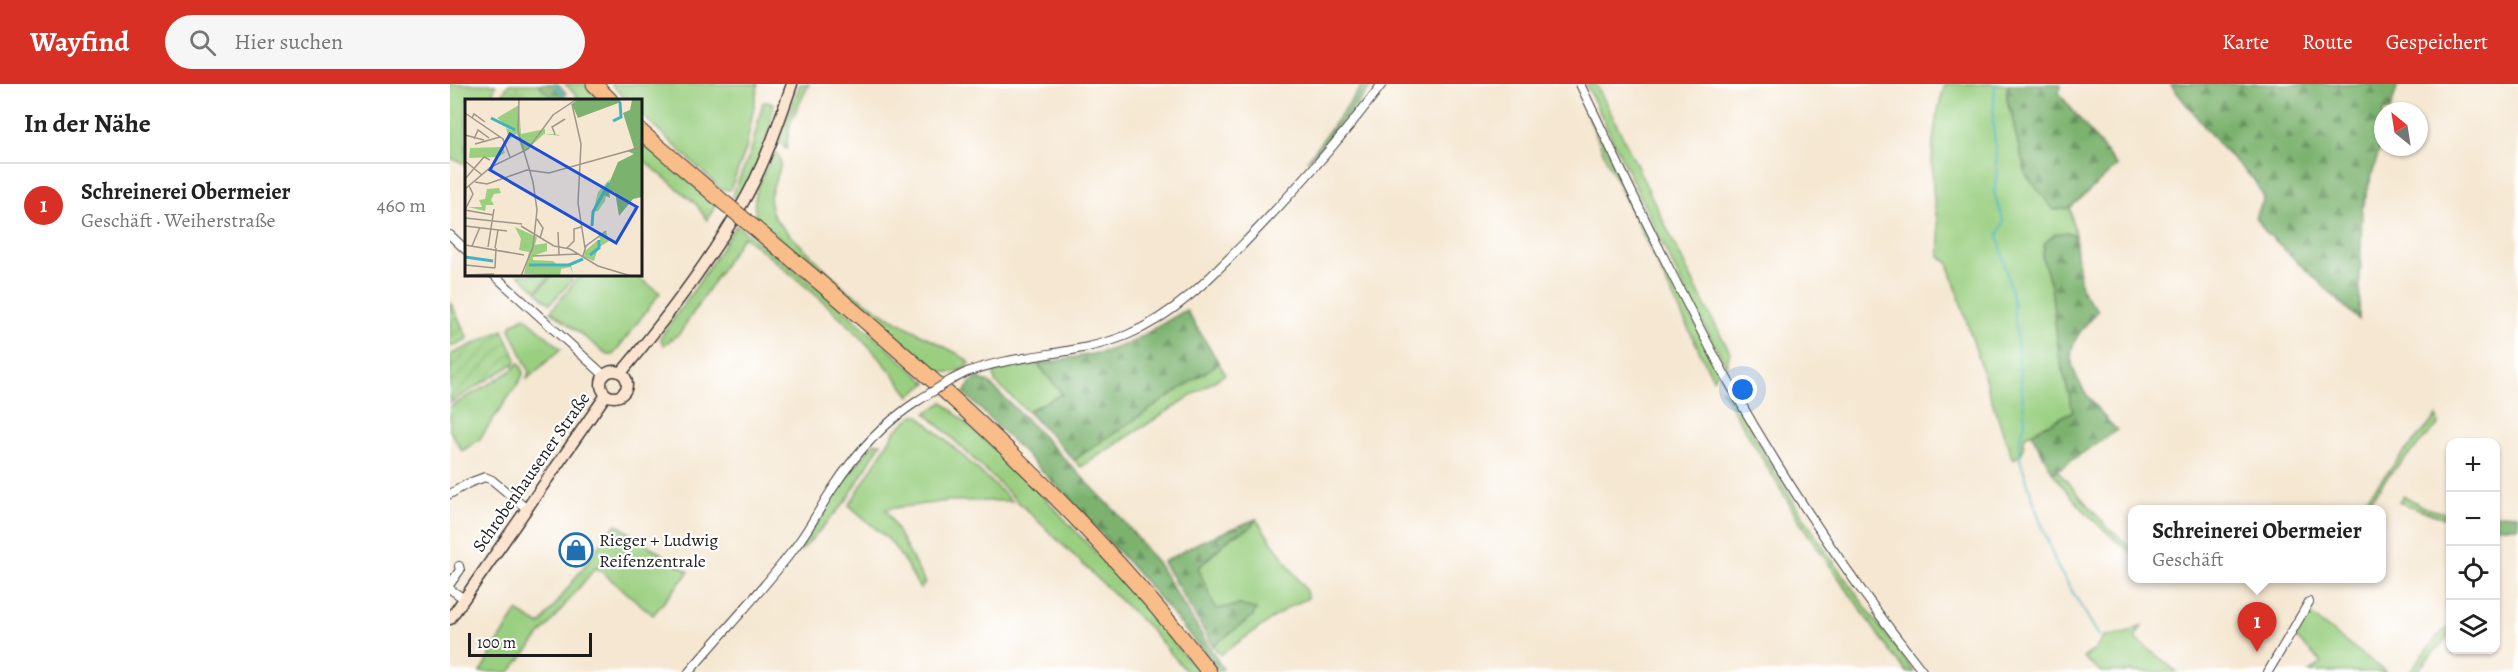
<!DOCTYPE html>
<html lang="de">
<meta charset="utf-8">
<style>
:root{--surface:#fff;--page:#f6f6f6;--text:#222;--muted:#767676;--line:#e0e0e0;--accent:#d93025}
body{margin:0;font-family:Alegreya,serif;background:var(--page);color:var(--text)}
.controls{position:absolute;right:18px;bottom:18px;display:grid;overflow:hidden;border-radius:12px;box-shadow:0 2px 4px #0004}
.controls button{width:54px;height:54px;display:grid;place-items:center;padding:0;border:0;border-bottom:2px solid var(--line);background:var(--surface);color:var(--text);font:30px sans-serif}
.compass{position:absolute;left:1924px;top:18px;width:54px;height:54px;border-radius:50%;background:var(--surface);box-shadow:0 2px 4px #0004;rotate:330deg}
.scale{position:absolute;left:18px;bottom:15px;width:124px;box-sizing:border-box;padding-left:6px;border:3px solid #1c1c1c;border-top:0;font-size:16px;line-height:21px;white-space:nowrap;color:#1c1c1c;-webkit-text-stroke:4px #fff;paint-order:stroke}
.you{position:absolute;left:1293px;top:306px;width:21px;height:21px;margin:-15px;border:4px solid #fff;border-radius:50%;background:#1a73e8;box-shadow:0 0 0 9px #1a73e833}
.badge{display:grid;place-items:center;width:39px;height:39px;border-radius:50%;background:var(--accent);color:#fff;font-size:20px;font-weight:700}
.pin{position:absolute;translate:-50% -50px;filter:drop-shadow(0 2px 3px #0008)}
.pin::after{content:'';position:absolute;top:32px;width:21px;height:18px;background:inherit;clip-path:polygon(0 0,100% 0,50% 100%)}
.popup{position:absolute;left:1678px;top:421px;width:258px;height:78px;box-sizing:border-box;display:grid;place-content:center;border-radius:12px;background:var(--surface);filter:drop-shadow(0 2px 4px #0005);font-size:20px;white-space:nowrap;color:var(--muted)}
.popup b{font-size:22px;color:var(--text)}
.popup::after{content:'';position:absolute;left:50%;top:100%;margin-left:-12px;border:12px solid transparent;border-top-color:var(--surface)}
.list{margin:0;padding:0;list-style:none}
h2{display:flex;justify-content:space-between;align-items:center;height:78px;margin:0;padding:0 24px;font-size:26px}
h2 small{font-size:20px;font-weight:400;color:var(--muted)}
.list li{display:grid;grid-template-columns:39px 1fr auto;gap:18px;align-items:center;box-sizing:border-box;height:84px;padding:0 24px;border-top:2px solid var(--line)}
.list b{display:block;font-size:22px;white-space:nowrap}
.list p{margin:0;font-size:20px;white-space:nowrap;color:var(--muted)}
.list em{font-size:20px;font-style:normal;color:var(--muted)}
.icon{flex:none;width:33px;height:33px;fill:none;stroke:currentColor;stroke-width:2;stroke-linecap:round;stroke-linejoin:round}
.map{position:relative;flex:none;width:2068px;height:588px;overflow:hidden}
header{display:flex;align-items:center;gap:36px;box-sizing:border-box;height:84px;padding:0 30px;background:var(--accent);color:#fff}
header strong{font-size:28px}
nav{display:flex;gap:33px;margin-inline-start:auto;font-size:21px}
.search{width:420px;height:54px;background:var(--page);display:flex;align-items:center;gap:15px;box-sizing:border-box;padding:0 21px;border-radius:33px;color:var(--muted);font-size:22px}
main{display:flex}
aside{flex:1;background:var(--surface)}
.map>svg:first-child{display:block}
</style>
<header>
<strong>Wayfind</strong>
<div class="search"><svg class="icon" aria-label="search" viewBox="0 0 24 24"><circle cx="10" cy="10" r="6"/><path d="M15 15l6 6"/></svg>Hier suchen</div>
<nav><a>Karte</a><a>Route</a><a>Gespeichert</a></nav>
</header>
<main>
<aside>
<h2>In der Nähe<small></small></h2>
<ul class="list">
<li><span class="badge">1</span><div><b>Schreinerei Obermeier</b><p>Geschäft · Weiherstraße</p></div><em>460 m</em></li>
</ul>
</aside>
<div class="map">
<svg width="2068" height="588" viewBox="0 0 2068 588">
<defs>
<pattern id="forest-firs" width="22" height="20" patternUnits="userSpaceOnUse" patternTransform="scale(1.5)"><rect width="22" height="20" fill="#7bb26e"/><path d="M5 1l3.5 6h-7zM16 11l3.5 6h-7z" fill="#64905a"/></pattern>
<pattern id="wetland-marsh" width="20" height="14" patternUnits="userSpaceOnUse" patternTransform="scale(1.5)"><rect width="20" height="14" fill="#9acf80"/><path d="M1 5h8M5 5V1M11 12h8M15 12V8" fill="none" stroke="#84b16e"/></pattern>
<pattern id="garden-furrows" width="10" height="10" patternUnits="userSpaceOnUse" patternTransform="scale(1.5)"><rect width="10" height="10" fill="#9acf80"/><path d="M-1 1l2-2M0 10L10 0M9 11l2-2" fill="none" stroke="#84b16e"/></pattern>
</defs>
<rect width="100%" height="100%" fill="#fff"/>
<filter id="ink" filterUnits="userSpaceOnUse"><feTurbulence type="fractalNoise" baseFrequency=".0167" numOctaves="2"/><feDisplacementMap in="SourceGraphic" scale="12" xChannelSelector="R" yChannelSelector="G"/><feConvolveMatrix kernelMatrix="1 2 1 2 8 2 1 2 1" color-interpolation-filters="sRGB"/></filter>
<filter id="wash" filterUnits="userSpaceOnUse"><feTurbulence type="fractalNoise" baseFrequency=".008" numOctaves="4" result="noise"/><feDisplacementMap in="SourceGraphic" scale="24" xChannelSelector="R" yChannelSelector="G"/><feGaussianBlur stdDeviation="1.35" result="paint"/><feColorMatrix in="noise" values="0 0 0 0 0 0 0 0 0 0 0 0 0 0 0 0 0 1.4 0 .05"/><feComposite in="paint" operator="in"/></filter>
<g filter="url(#wash)">
<rect width="100%" height="100%" fill="#f5e7d1"/>
<path fill="#9acf80" stroke="#5b764e" stroke-width="1.5" d="M0 0H46L40 16H16V80L0 74Z
M115 0H135L151 16H131Z
M161 0H308L296 65 280 106 271 105 191 30 190 16H177Z
M350 0H359L340 39 336 65 329 57Z
M1136 0H1146C1193 89 1231 181 1280 268L1276 282 1237 211Z
M1495 0H1559C1552 14 1563 29 1564 44L1604 126 1620 124 1625 151 1616 148 1592 172 1601 202 1609 271 1623 327 1575 352 1572 369 1563 376 1544 323 1498 179 1489 171C1492 152 1486 135 1484 116 1480 71 1482 43 1495 0Z
M1131 14 1142 33 1162 76 1269 286 1263 295 1156 75Z
M313 18 324 19C320 55 304 85 289 117L282 112 301 67Z
M191 54 266 121 257 136 246 120 191 74Z
M326 68C343 90 303 106 329 140L397 206 437 232 508 270 520 279C512 290 500 289 488 287L310 138C295 117 314 91 323 70Z
M286 141 371 206 477 299 460 312C413 247 356 201 293 152L230 249 214 261 210 254 248 200Z
M98 190 100 192 86 206 69 191Z
M103 191H116L122 196 100 220 87 208Z
M130 191H185L210 209 163 271H158L101 227Z
M75 233 111 265 77 295 79 287 60 245 62 240Z
M69 279C74 286 74 291 69 298L29 356 12 367 0 347V323L61 287Z
M769 279 775 290 631 383 624 376Z
M588 280 612 310 577 327 545 298 544 289 547 286Z
M1271 305C1286 312 1307 357 1316 373 1360 447 1411 519 1464 588H1457L1441 569 1351 440Z
M493 318 585 403 678 504 748 588H737L700 545 476 329Z
M463 331H468L562 417H499L436 425 475 499 470 505 456 480 441 458 399 421 445 347Z
M1987 332 1988 341 1939 391 1914 425H1908L1950 373Z
M424 359H431L396 417 351 467 348 465 367 439 385 407Z
M1607 386 1656 442 1682 464V469C1652 447 1625 419 1603 389Z
M1953 411 1975 424 1995 429 1993 434 1949 418Z
M806 435 855 505 858 514 839 523 770 571 763 562 803 532 790 521 766 526 748 484 781 453 800 444Z
M166 440 239 488 203 531 146 483 60 588H30L67 527 90 541Z
M1858 529 1936 588H1859L1872 579 1845 553Z
M1692 542 1685 554 1727 588H1651L1633 573 1645 566 1654 552 1677 549Z
M2000 542V550L1966 588H1959L1988 552Z"/>
<path fill="url(#forest-firs)" stroke="#4c6745" stroke-width="1.5" d="M88 0H108L116 9 112 14 104 16 98 13Z
M913 0H923L874 62 857 77Z
M1559 0H1610L1609 9 1667 82 1620 124 1604 126 1576 91 1564 44V32L1558 20 1557 5Z
M1720 0H1948L1940 27H1933V53L1912 125 1909 236 1814 146 1806 133 1814 114 1804 96 1770 62Z
M1616 148 1625 151 1631 204 1634 210 1648 226C1638 238 1626 250 1622 265 1616 291 1650 330 1667 346L1603 389 1581 349 1623 327 1609 271 1601 202 1592 172 1595 159 1605 150Z
M736 226 769 279 624 376 577 327 612 310 588 280 653 268 680 259Z
M529 294 539 299 572 331 668 430 708 480 773 585 768 588C692 486 604 398 514 309L521 298Z
M2046 430 2068 431V443H2046Z
M806 435 800 444 781 453 748 484 766 525 790 521 806 525 803 532 763 562 713 478 750 458Z"/>
<path fill="url(#wetland-marsh)" stroke="#5b764e" stroke-width="1.5" d="M59 0H88L104 16 112 14 115 16H49Z"/>
<path fill="url(#garden-furrows)" stroke="#5b764e" stroke-width="1.5" d="M0 217 18 255 0 263Z
M53 246 66 275 65 279 0 319V271Z"/>
<g fill="none" stroke-linecap="round" stroke-linejoin="round">
<path stroke="#44b3be" stroke-width="2" d="M104 0 117 15
M1545 0 1543 38 1547 87 1544 109 1554 138 1548 151 1563 216 1575 339 1570 354V375L1587 428 1607 482 1649 552"/>
</g>
</g>
<g filter="url(#ink)">
<g fill="none" stroke-linecap="round" stroke-linejoin="round">
<g stroke="#3d3a37" stroke-width="10">
<path id="street" d="M1130 0C1177 98 1223 197 1276 293 1333 396 1400 495 1473 588
M0 151 16 166
M43 190 154 291
M517 288C569 269 626 272 677 251 727 230 764 190 801 152 848 103 892 54 932 0
M0 410 19 399 35 393 42 396 77 425
M0 500 10 486 9 482
M0 505 13 514
M239 588C274 547 311 508 343 466 359 446 369 425 383 404 405 370 435 338 469 316
M1818 588 1859 518"/>
</g>
<g stroke="#3d3a37" stroke-width="13">
<path id="secondary" d="M151 300a13 13 0 1 1 26 0a13 13 0 1 1-26 0Z
M171 289C215 236 257 181 291 122 313 85 328 41 342 0
M0 535 156 311"/>
</g>
<g stroke="#3d3a37" stroke-width="17">
<path id="highway" d="M144 0 160 16
M190 47 265 111
M296 137C464 275 626 415 759 588"/>
</g>
<use href="#street" stroke="#fff" stroke-width="8"/>
<use href="#secondary" stroke="#fce5d0" stroke-width="10"/>
<use href="#highway" stroke="#f8bd89" stroke-width="15"/>
<g stroke="#3d3a37" stroke-width="10" stroke-linecap="butt">
<path id="street-bridge" d="M469 316 501 296 517 288"/>
</g>
<g stroke="#3d3a37" stroke-width="17" stroke-linecap="butt">
<path id="highway-bridge" d="M265 111 296 137"/>
</g>
<use href="#street-bridge" stroke="#fff" stroke-width="8"/>
<use href="#highway-bridge" stroke="#f8bd89" stroke-width="15"/>
</g>
</g>
<defs>
<g id="shop-ring" transform="scale(1.725)"><circle r="9.5" fill="#fff" stroke="#1f6fb2" stroke-width="1.5"/><path d="M-5-2.5h2.3a2.7 3.5 0 0 1 5.4 0H5L5.5 6h-11ZM-1.5-2.5h3a1.5 2.3 0 0 0-3 0Z" fill="#1f6fb2"/></g>
</defs>
<g fill-rule="evenodd">
<use href="#shop-ring" x="126" y="466"/>
</g>
<g text-anchor="middle" dominant-baseline="central" stroke-width="4.5" stroke-linejoin="round" paint-order="stroke">
<g font-size="18" fill="#1c1c1c" stroke="#fff">
<text transform="translate(81 388) rotate(-55)">Schrobenhausener Straße</text>
</g>
<g font-size="18" fill="#1c1c1c" stroke="#fff" text-anchor="start">
<text x="149" y="456">Rieger + Ludwig<tspan x="149" dy="21">Reifenzentrale</tspan></text>
</g>
</g>
<g transform="translate(15 15)">
<rect width="177" height="177" fill="#f5e7d1"/>
<path d="M54 6 56 35 80 30V35H90L96 37 79 35 58 54 52 35 44 40 41 29 48 32 32 19ZM145 80 140 102 133 112 128 113 133 93ZM34 89 36 94 29 95 26 101 29 106H21L20 112 3 108H17L14 101 20 100 22 90ZM155 125 141 132 144 142 133 149 129 162 119 158 120 152 133 141 136 145 134 137 139 136V133ZM50 128 72 138 70 146 82 144V152L68 157V161L88 162 94 167 120 160 106 166 108 175 105 168 96 170 95 177 59 175 64 153 54 151 56 140Z" fill="#9acf80"/>
<path d="M113 0H155L156 3 113 19 107 5ZM177 0V98L168 100 154 117 150 93 144 92 145 99 139 96 153 63 169 55 162 52 169 49 158 14 165 11 167 1Z" fill="#7bb26e"/>
<path d="M38 48 40 54 33 58 4 59 5 49Z" fill="#9acf80"/>
<path fill="none" stroke="#44b3be" stroke-width="3" d="M26 19 50 31M148 22 156 18 155 3M127 127 128 113 144 84M125 156 134 149V141M0 158 28 162M64 166H104L118 160"/>
<path fill="none" stroke="#9e9689" stroke-width="1.5" d="M54 0 53 32 68 83 72 111 68 148 56 177M107 5 116 45 113 104 120 149M0 14 38 40 45 58M7 19 9 15 20 23M90 35 87 28 100 20M0 36 19 41M9 40 13 31 24 39M10 45 35 38M0 62 17 76M0 80 19 58 25 61M10 83 22 85 62 71 84 74 177 48M0 90 26 68 63 50 88 16 112 0M0 111 28 116M0 111 8 95 4 87M0 119 57 125M72 120 78 129 75 139M0 127 42 132M56 127 89 147 105 150 133 167 166 177M93 133 94 156M0 146 59 156M7 147 15 128M23 148 29 110M30 149 33 131M102 149 109 142V130L116 128M68 157 114 155M118 157 121 147 141 132M0 166 30 169M30 169 31 149M0 176 29 175"/>
<path fill="#1d4ed8" fill-opacity="0.15" stroke="#1d4ed8" stroke-width="3" d="M45 35 172 108 151 144 25 71Z"/>
<rect width="177" height="177" fill="none" stroke="#1c1c1c" stroke-width="3"/>
</g>
</svg>
<div class="controls">
<button>+</button>
<button>−</button>
<button><svg class="icon" aria-label="locate" viewBox="0 0 24 24"><circle cx="12" cy="12" r="6"/><path d="M12 2v4M12 18v4M2 12h4M18 12h4"/></svg></button>
<button><svg class="icon" aria-label="layers" viewBox="0 0 24 24"><path d="M12 4l9 5-9 5-9-5zM3 14l9 5 9-5"/></svg></button>
</div>
<svg class="compass" viewBox="-18 -18 36 36"><path d="M0-13l5 13h-10z" fill="#e53935"/><path d="M0 13l5-13h-10z" fill="#767676"/></svg>
<div class="scale">100 m</div>
<div class="you"></div>
<div class="pin badge" style="left:1807px;top:568px">1</div>
<div class="popup"><b>Schreinerei Obermeier</b>Geschäft</div>
</div>
</main>
